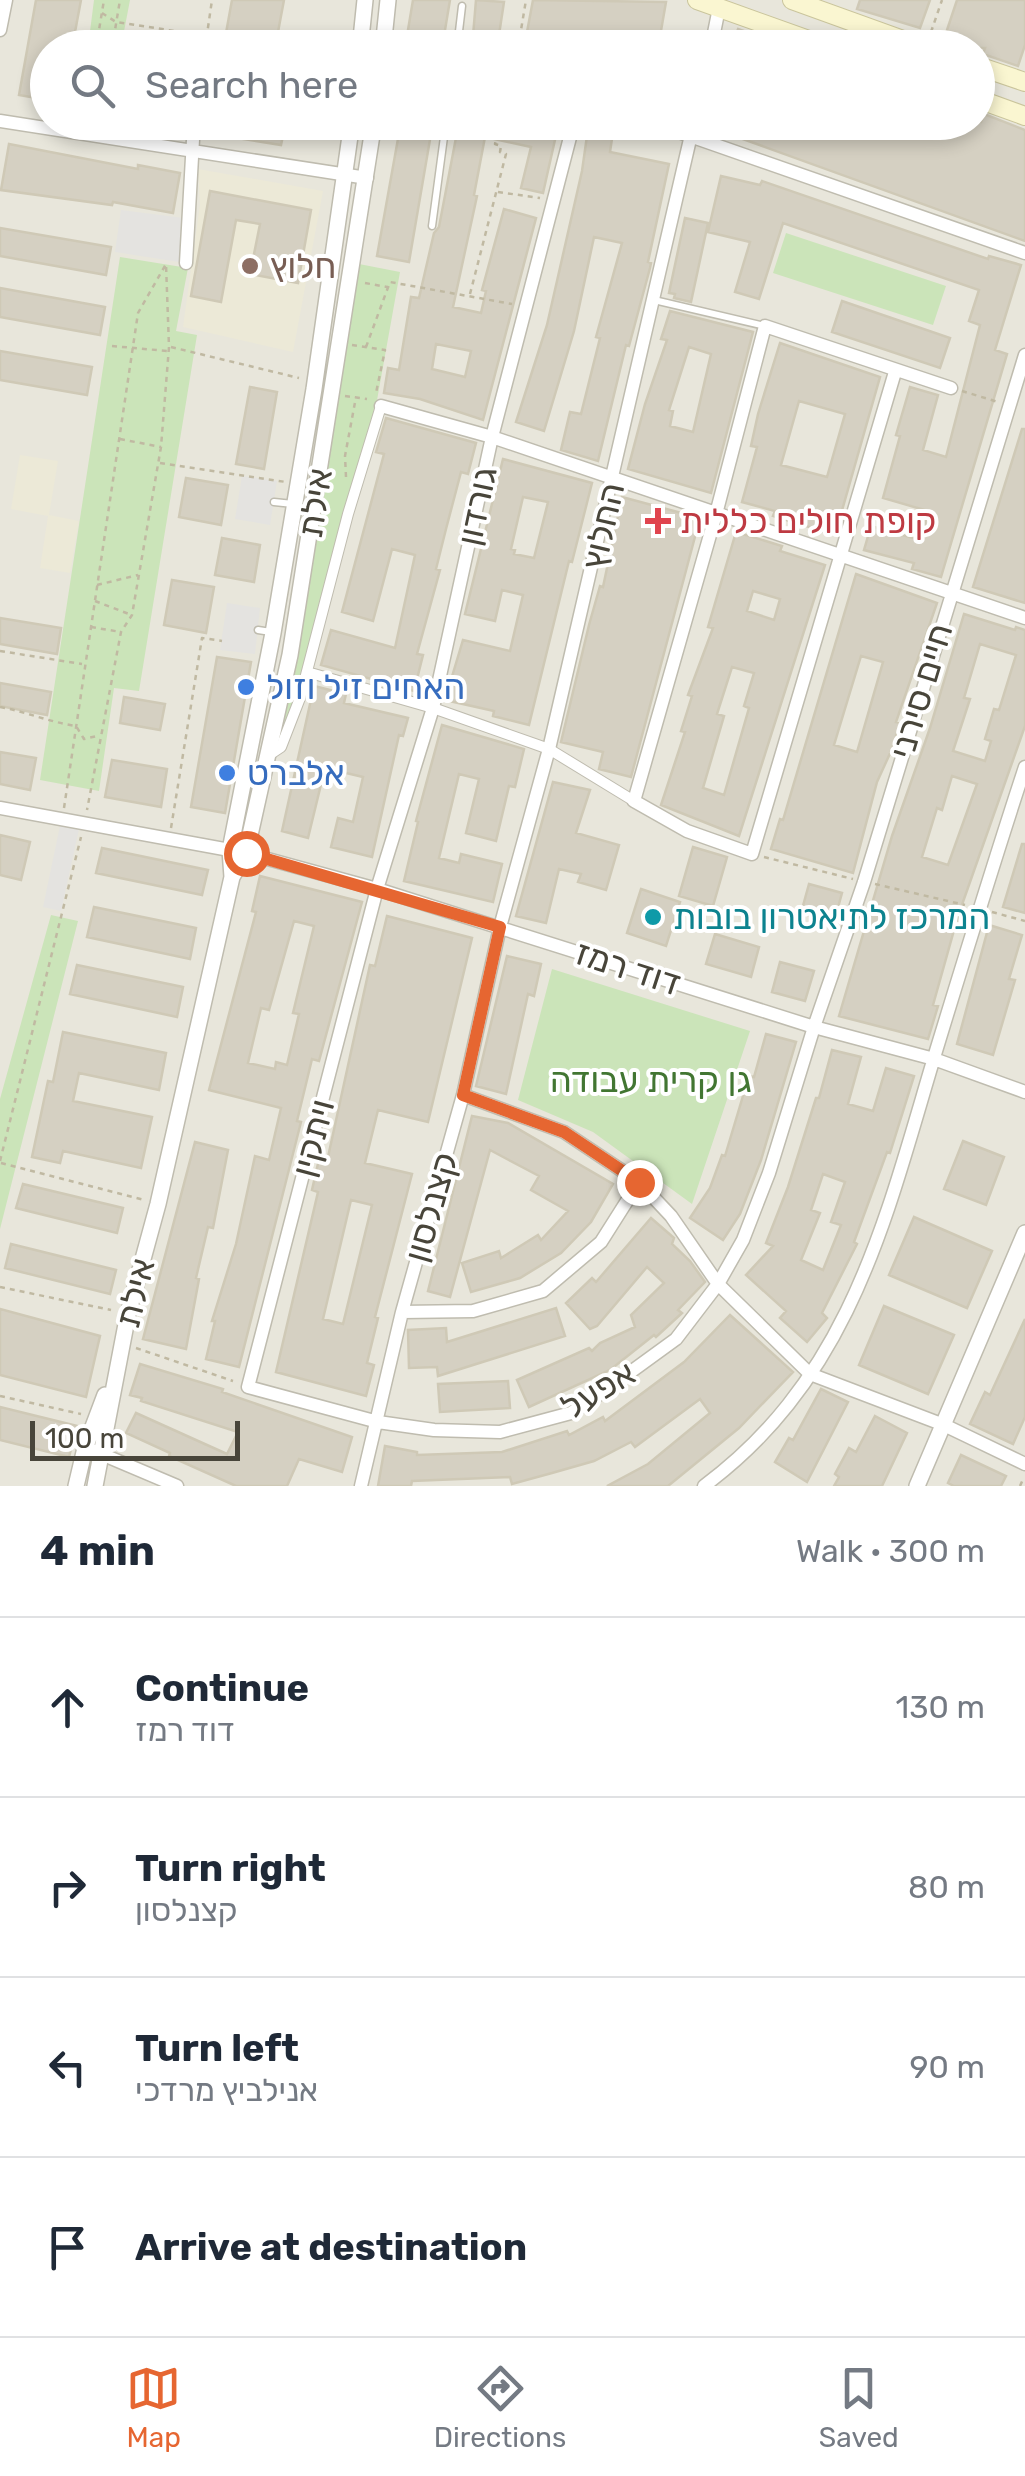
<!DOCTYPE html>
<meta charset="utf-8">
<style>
:root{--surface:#fff;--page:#f6f6f7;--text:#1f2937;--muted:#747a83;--line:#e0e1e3;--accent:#e66631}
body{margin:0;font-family:Rubik,Heebo,sans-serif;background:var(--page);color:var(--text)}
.scale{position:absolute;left:30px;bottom:25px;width:210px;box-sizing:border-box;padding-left:10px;border:5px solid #48453a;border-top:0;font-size:28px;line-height:35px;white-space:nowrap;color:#48453a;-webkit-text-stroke:8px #fff;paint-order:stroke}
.stop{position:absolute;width:30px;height:30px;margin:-22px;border:8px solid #e66631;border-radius:50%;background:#fff}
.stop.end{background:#e66631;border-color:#fff;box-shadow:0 2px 10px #0008}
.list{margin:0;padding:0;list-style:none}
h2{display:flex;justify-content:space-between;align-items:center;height:130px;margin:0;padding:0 40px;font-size:42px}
h2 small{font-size:32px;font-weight:400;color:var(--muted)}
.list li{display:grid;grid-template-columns:65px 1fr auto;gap:30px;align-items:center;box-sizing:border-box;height:180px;padding:0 40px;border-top:2px solid var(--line)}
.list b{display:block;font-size:38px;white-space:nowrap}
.list p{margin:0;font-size:32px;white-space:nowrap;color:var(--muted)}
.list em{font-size:32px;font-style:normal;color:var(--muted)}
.icon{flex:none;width:55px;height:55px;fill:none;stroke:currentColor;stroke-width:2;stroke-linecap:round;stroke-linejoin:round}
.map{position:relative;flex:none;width:1025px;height:1486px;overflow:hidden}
.search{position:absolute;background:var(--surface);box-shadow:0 5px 15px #0003;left:30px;right:30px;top:30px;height:110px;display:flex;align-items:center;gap:25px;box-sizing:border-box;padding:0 35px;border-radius:55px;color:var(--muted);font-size:38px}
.sheet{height:850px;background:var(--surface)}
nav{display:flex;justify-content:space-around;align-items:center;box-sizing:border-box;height:140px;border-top:2px solid var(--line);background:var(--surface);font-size:28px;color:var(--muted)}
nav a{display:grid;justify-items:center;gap:5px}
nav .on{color:var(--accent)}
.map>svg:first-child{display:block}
</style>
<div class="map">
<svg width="1025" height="1486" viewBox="0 0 1025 1486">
<rect width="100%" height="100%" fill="#f5f3ec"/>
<path fill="#e8e6db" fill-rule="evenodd" d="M0 0H1025V1486H0ZM48 48H978V122H48Z"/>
<path fill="#ece9d7" d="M198 169 323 191 293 352 183 327 200 205Z
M20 455 58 461 49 515 79 521 70 573 40 568 48 516 11 509Z"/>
<path fill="#cbe4b9" d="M94 0H130L121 47H88Z
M786 233 946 286 933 325 773 273Z
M120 257 188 268 176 331 197 335 139 691 114 688 99 791 40 780Z
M359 264 400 272 372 428 297 697 280 744 271 743Z
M51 915 78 921 0 1229V1099Z
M552 969 750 1031 692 1204 593 1132 518 1100Z"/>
<path fill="#e4e3e0" d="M121 210 191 219 186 263 115 252Z
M242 476 277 481 270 525 235 519Z
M227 603 260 608 255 654 220 650Z
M60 826 79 829 61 911 43 907Z"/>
<path fill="#d5d0c2" stroke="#cfc9b6" stroke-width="2.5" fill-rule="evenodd" d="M36 0H81L72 48H48V100L19 95Z
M232 0H284L275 48 224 44Z
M413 0H450L442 48H405Z
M476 0 504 2 497 48H472Z
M533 0 666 2 658 48H634V42L585 34 583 48H524Z
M860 0H930L920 28 857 9Z
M957 0H1025V45L1018 66 983 54 985 48H967L944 39Z
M738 29 786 46V48H732Z
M984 114 1025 130V241L704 125V122H838L862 132 866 122H981Z
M241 122H286L281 145 237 138Z
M401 122H433L409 262 377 256Z
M459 122H559L543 193 521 188 531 147 485 137 474 195 477 196 453 307 481 313 486 291 482 290 504 209 536 218 483 420 420 399 384 393 388 368 399 370 411 297 419 298 434 233 439 227ZM436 344 471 351 465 377 432 369Z
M589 122 614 125 610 152 669 164 648 262 651 263 650 268 629 346 626 345 598 461 561 450 570 412 581 414 600 338 596 337 622 243 594 237 574 331 544 431 516 422 547 325 582 171Z
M9 144 138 169V165L180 173 173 213 113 202 112 205 1 190Z
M721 176 760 185 762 181 988 259 989 256 1021 265 995 350 1007 354 941 577 912 569 914 563 864 550 871 526 920 540 928 511 883 498 900 436 896 435 910 387 938 395 923 450 946 457 980 325 969 321 979 290 783 223 759 299 735 292 750 242 708 232Z
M210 191 311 210 298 283 250 274 260 224 236 220 221 302 191 296Z
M685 218 708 223 691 302 674 298 675 294 669 293Z
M0 228 111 247 106 275 0 256Z
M0 288 105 307 100 335 0 317Z
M842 301 950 338 940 368 832 332Z
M670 311 753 332 711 493 628 469 645 404 667 340 661 339ZM689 347 711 354 693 432 670 426 673 411 669 410Z
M780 343 880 377 835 535 773 516 775 511 742 502 757 447 751 446 758 414ZM799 401 845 414 827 477 781 465Z
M0 351 92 367 87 395 0 380Z
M250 387 277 392 264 469 236 464Z
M386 418 476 443 468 474 461 472 446 529 436 569 440 570 417 654 423 655 414 691 321 665 331 630 395 648 415 555 392 549 373 621 342 612 384 454 376 452Z
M1022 429H1025V603L973 587Z
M503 459 592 483 572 562 569 561 529 725 493 716 494 711 445 700 463 640 510 651 523 595 502 590 495 621 465 614ZM523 497 548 502 534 558 514 554 515 550 511 549Z
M186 478 228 485 221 525 179 517Z
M622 497 700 518 631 777 599 769 603 752 561 742 589 625 600 586 603 587Z
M736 532 782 546 780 551 825 565 739 836 661 805 685 732 681 731 692 696 688 695 713 628 708 627ZM753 591 780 599 774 620 747 611ZM732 667 754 673 744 706 749 708 724 795 703 788 724 716 717 714Z
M222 538 260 545 254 582 215 575Z
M856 574 937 603 896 722 900 723 892 749 877 782 853 873 771 849 780 819 783 820ZM861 656 883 662 857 752 834 745Z
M172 580 214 587 206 633 164 625Z
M964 614 1015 630 1016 627 1025 630V726L958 916 933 1005 938 1006 928 1039 839 1016 892 836 930 728ZM980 644 1016 655 999 710 994 709 985 739 991 741 985 761 953 751 970 699 964 698ZM952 776 977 784 948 865 922 857 937 808 942 810Z
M0 618 61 628 57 654 0 644Z
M217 657 251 662 225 813 191 807Z
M0 683 51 692 47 715 0 706Z
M314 686 346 694 344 703 408 718 403 736 399 735 372 857 331 847 338 818 353 822 363 777 325 768 308 838 282 831Z
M124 697 165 704 160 730 120 723Z
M442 725 524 749 515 787 509 786 496 841 466 833 479 779 459 774 439 858 459 863 461 854 502 864 493 902 404 881 418 822 416 821Z
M0 752 36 758 30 790 0 784Z
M112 760 167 769 161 807 105 797Z
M553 782 590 790 576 833 619 845 606 890 578 882 581 874 559 869 546 923 516 916Z
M0 835 30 842 21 880 0 875Z
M1022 844H1025V913L1003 907Z
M693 847 727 857 713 906 679 896Z
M102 848 208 870 202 895 96 873Z
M260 876 362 902 319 1061 312 1059 297 1121 301 1122 239 1367 206 1359 215 1321H212L236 1244 255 1156 269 1160 281 1108 209 1090 256 912 252 911ZM294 921 314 926 293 1013 299 1014 287 1065 276 1062 275 1069 248 1063 261 1008 269 1010Z
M809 884 842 893 834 922 801 913Z
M641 889 680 902 666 946 627 933Z
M94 907 196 928 190 959 87 937Z
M387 916 472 938 428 1122 378 1110 365 1163 412 1174 375 1317 378 1318 367 1363 374 1365 366 1396 276 1372 318 1192 312 1190 320 1155 328 1157 370 965 375 966ZM351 1200 372 1205 343 1324 323 1319Z
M989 925 1022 935 1009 979 1015 980 993 1055 957 1044Z
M715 934 759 947 751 977 706 964Z
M507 956 541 964 534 996 528 994 506 1094 476 1086Z
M780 962 814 971 805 1001 772 992Z
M77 965 183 987 177 1017 70 994Z
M63 1032 166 1053 159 1090 79 1073 73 1101 152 1117 141 1168 63 1151 60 1163 32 1157 48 1081 53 1082Z
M766 1034 796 1042 761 1160 740 1214 723 1240 690 1218 710 1188 722 1155 725 1156 749 1076 754 1077Z
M832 1050 861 1057 848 1104 873 1111 886 1068 914 1076 890 1153 887 1152 854 1242 857 1244 822 1313 827 1318 807 1342 780 1318 786 1311 746 1275 773 1246 766 1243 788 1187 816 1098H819ZM823 1174 845 1182 831 1222 841 1225 823 1270 801 1260 820 1213 811 1210Z
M472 1116 508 1123 613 1184 591 1222 561 1253 520 1278 471 1292 462 1263 499 1251 501 1258 538 1235 541 1240 568 1211 531 1190 539 1176 490 1150 450 1297 428 1291Z
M963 1141 1004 1157 986 1205 944 1189Z
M195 1142 228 1150 213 1228 208 1227 196 1278 199 1279 186 1349 143 1339Z
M23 1184 123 1208 117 1233 16 1208Z
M914 1217 992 1251 967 1308 889 1275Z
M651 1218 674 1238 672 1244 690 1261 705 1282 678 1310 682 1313 656 1337 654 1335 610 1370 529 1407 517 1380 589 1348 592 1351 600 1343 635 1327 631 1315 664 1283 647 1267 597 1326 590 1329 566 1303 592 1278 596 1282Z
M11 1244 116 1270 110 1294 5 1268Z
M884 1306 954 1335 928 1394 859 1365Z
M556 1308 565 1336 438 1376 437 1367 409 1368 408 1330 446 1328 447 1342Z
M0 1309 100 1336 86 1397 0 1375Z
M730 1315 793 1372 739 1428 668 1486H607L648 1464 710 1413 700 1399 635 1447 631 1442 594 1461 552 1473 512 1484 510 1477 412 1481 411 1486H378L385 1446 417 1452V1455L502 1452 567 1431 569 1435 603 1417 605 1421 684 1362Z
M1025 1319V1417L1013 1444 970 1424 985 1392 990 1395Z
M140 1364 223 1389 222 1392 352 1437 342 1472 299 1459 287 1486H236L169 1456 170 1453 126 1433 136 1413 227 1454 238 1432 141 1401 142 1398 130 1395Z
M508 1381 510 1408 440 1412 438 1384Z
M821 1389 848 1402 807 1482 775 1462 789 1438 793 1440Z
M0 1407 77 1426 69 1457 0 1440Z
M875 1416 907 1433 882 1486H834L839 1477 835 1474 849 1448 856 1452Z
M961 1455 1006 1476 1001 1486H954L948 1483Z"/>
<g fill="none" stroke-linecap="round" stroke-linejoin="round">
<g stroke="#bfbcaf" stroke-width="9">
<path id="service" d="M457 48 462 6
M432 226 446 122
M654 300 765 326
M274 502 293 504
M258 630 271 632"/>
</g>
<g stroke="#bfbcaf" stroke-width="12">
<path id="pedestrian" d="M307 672 433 708 549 749 634 801
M266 757 281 747 300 698 348 514 381 406"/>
</g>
<g stroke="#bfbcaf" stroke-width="15">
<path id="minor" d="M0 30 6 0
M711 48 719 8
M0 121 367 178
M574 122 492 437 433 708 377 889 248 1387 378 1422 434 1430 500 1432 571 1413 610 1387 676 1339 718 1284 743 1240 769 1173 814 1027 864 882 1025 355
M650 122 1025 253
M186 263 194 122
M895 372 752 854 687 831 634 801 716 514 765 326 951 388
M381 406 492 437 1025 618
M0 808 246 853 377 889 814 1027 934 1059 1025 1092
M463 1095 564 1132 639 1182 671 1216 718 1284 810 1374 944 1425 1025 1464
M402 1312 473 1311 543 1291 601 1242 639 1182
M92 1450 177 1486
M361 1486 402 1312 463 1095 500 927 549 749 694 122
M704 1486C852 1376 886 1217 936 1051 965 956 994 861 1025 767"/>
</g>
<g stroke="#bfbcaf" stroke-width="18">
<path id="tertiary" d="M360 48 365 0
M383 48 388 0
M232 877 230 850 273 633 314 389 352 122
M76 1486 85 1448 105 1395
M95 1486 128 1314 158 1204 232 877 246 853 290 655 374 122
M917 1486 1025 1233"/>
</g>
<g stroke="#cac59c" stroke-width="20">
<path id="secondary" d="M697 0 831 48
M792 0 925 48
M978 66 1025 82
M978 99 1025 116"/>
</g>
<path stroke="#c0b9a2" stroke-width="2.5" stroke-dasharray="5 5" stroke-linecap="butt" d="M102 13 116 22 207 36
M931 32 942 0
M96 48 104 0
M112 48 120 0
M205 48 212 0
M518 48 526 0
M498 192 540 198
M365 283 387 287
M470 294 506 154 500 152 501 146 495 144 500 122
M352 345 385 350 376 393
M112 346 167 351
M171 347 299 378
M366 347 390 282 512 304
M962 391 998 402
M345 396 367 399
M120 439 161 447
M160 463 286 482
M346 477 345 456 356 397
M97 585 138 575
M95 601 129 614
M91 627 121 632
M0 651 82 664
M0 707C27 712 49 722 76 726L84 739 97 736
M64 808 138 313 166 264 169 347 161 447 132 615 121 632 87 810
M171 828 202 638 222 641
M764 857 853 879
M875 884 965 905
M992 912 1025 921
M0 1161 81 837
M1 1163 144 1200
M0 1287 111 1310
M136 1348 233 1381
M0 1396 81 1414
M1020 1486 1024 1477"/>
<use href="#service" stroke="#fff" stroke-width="6"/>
<use href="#pedestrian" stroke="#fff" stroke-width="10"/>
<use href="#minor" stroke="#fff" stroke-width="12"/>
<use href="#tertiary" stroke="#fff" stroke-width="15"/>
<use href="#secondary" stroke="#faf6d1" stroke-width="18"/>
</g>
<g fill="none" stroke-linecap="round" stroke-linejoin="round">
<path stroke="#e66631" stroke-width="12" d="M246 853 500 927 463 1095 564 1132 639 1182"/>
</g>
<circle fill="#8d6e63" stroke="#fff" stroke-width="4" cx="250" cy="266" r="10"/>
<path fill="#e0444e" stroke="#fff" stroke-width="4" d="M653 506h10v10h10v10h-10v10h-10v-10h-10v-10h10z"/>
<g fill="#3f7fe0" stroke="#fff" stroke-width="4">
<circle cx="246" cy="687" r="10"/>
<circle cx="227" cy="773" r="10"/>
</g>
<circle fill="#0f9aa8" stroke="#fff" stroke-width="4" cx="653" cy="917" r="10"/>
<g text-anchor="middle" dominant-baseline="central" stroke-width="8" stroke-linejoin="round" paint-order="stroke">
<g font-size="35" fill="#785e54" stroke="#fff" text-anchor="start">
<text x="270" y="266">חלוץ</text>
</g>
<g font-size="35" fill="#48453a" stroke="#fff">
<text transform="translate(315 503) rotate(-81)">אילת</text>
<text transform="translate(477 506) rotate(-78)">גורדון</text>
<text transform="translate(603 526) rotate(-77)">החלוץ</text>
<text transform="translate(921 691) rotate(-73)">חיים סירני</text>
<text transform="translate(628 968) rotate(18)">דוד רמז</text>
<text transform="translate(313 1138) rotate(-75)">ויתקין</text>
<text transform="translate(431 1207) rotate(-74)">קצנלסון</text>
<text transform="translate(135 1293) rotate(-76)">אילת</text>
<text transform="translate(598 1390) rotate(-31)">אפעל</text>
</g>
<g font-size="35" fill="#be3a42" stroke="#fff" text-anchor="start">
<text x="680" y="521">קופת חולים כללית</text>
</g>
<g font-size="35" fill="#366cbe" stroke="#fff" text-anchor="start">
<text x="266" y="687">האחים זיל וזול</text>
<text x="247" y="773">אלברט</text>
</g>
<g font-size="35" fill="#0d838f" stroke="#fff" text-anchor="start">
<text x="673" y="917">המרכז לתיאטרון בובות</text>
</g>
<g font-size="35" fill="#427632" stroke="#fff">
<text x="651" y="1080">גן קרית עבודה</text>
</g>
</g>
</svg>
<div class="scale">100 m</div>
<div class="stop" style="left:246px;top:853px"></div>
<div class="stop end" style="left:639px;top:1182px"></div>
<div class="search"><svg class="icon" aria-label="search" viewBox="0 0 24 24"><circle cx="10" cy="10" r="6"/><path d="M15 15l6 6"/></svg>Search here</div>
</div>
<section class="sheet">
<h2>4 min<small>Walk · 300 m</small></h2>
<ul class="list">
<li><svg class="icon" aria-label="ahead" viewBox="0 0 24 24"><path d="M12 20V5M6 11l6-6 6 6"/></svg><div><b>Continue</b><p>דוד רמז</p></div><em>130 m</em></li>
<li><svg class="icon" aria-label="right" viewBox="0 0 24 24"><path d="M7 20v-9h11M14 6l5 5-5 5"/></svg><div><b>Turn right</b><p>קצנלסון</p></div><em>80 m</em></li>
<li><svg class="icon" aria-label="left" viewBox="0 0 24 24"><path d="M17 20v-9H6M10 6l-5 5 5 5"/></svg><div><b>Turn left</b><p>אנילביץ מרדכי</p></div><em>90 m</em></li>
<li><svg class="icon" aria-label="arrive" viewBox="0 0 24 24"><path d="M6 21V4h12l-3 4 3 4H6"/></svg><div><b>Arrive at destination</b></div></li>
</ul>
</section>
<nav>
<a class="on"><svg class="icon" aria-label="map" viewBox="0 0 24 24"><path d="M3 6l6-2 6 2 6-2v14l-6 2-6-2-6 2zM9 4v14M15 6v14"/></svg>Map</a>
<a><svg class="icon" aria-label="directions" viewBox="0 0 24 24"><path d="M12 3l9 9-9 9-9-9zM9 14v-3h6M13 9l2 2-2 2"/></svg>Directions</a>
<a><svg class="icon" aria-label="saved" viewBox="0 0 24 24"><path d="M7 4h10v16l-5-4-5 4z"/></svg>Saved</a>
</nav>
